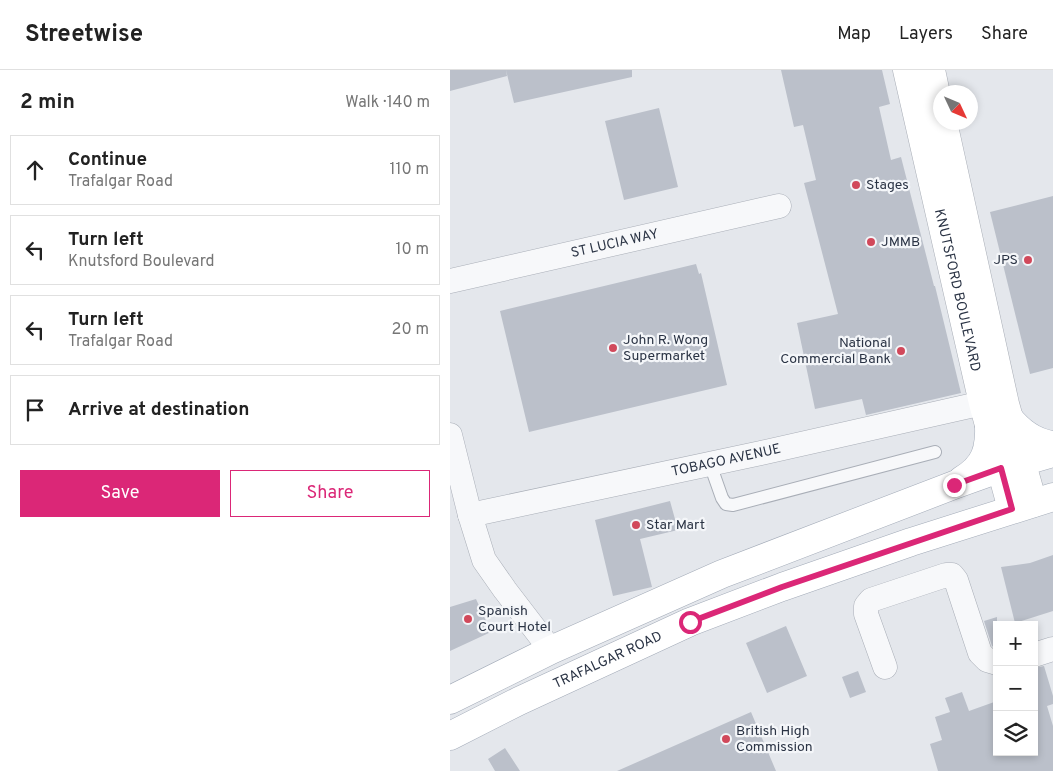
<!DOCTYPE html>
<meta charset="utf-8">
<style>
:root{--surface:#fff;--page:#f2f2f2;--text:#222;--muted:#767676;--line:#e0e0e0;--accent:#db2777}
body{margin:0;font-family:Overpass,sans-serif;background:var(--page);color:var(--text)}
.controls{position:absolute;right:15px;bottom:15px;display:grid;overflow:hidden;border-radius:0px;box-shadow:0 2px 8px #0003}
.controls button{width:45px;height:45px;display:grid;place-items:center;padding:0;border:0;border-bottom:1px solid var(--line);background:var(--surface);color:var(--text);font:25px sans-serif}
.compass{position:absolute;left:483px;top:15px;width:45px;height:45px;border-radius:50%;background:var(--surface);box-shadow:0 2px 8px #0003;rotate:134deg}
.stop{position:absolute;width:15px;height:15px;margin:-11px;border:4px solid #db2777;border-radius:50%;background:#fff}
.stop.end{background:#db2777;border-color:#fff;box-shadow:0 1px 5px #0008}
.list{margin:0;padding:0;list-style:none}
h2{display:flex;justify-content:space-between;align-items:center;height:65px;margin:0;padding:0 20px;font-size:21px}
h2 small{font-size:16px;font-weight:400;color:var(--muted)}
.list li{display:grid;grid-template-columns:32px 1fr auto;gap:15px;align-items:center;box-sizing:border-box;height:70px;margin:0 10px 10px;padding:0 10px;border:1px solid var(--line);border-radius:0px}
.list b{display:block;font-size:19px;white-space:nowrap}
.list p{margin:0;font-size:16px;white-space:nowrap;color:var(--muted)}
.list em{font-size:16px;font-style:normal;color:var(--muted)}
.actions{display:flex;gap:10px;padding:15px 20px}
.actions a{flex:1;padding:11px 0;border:1px solid var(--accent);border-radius:0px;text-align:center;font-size:18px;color:var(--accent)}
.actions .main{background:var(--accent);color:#fff}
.icon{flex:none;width:28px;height:28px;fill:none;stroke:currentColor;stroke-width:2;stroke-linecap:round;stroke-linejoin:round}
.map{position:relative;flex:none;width:603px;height:701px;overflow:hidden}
header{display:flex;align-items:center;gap:30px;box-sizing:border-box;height:70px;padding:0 25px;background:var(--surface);border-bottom:1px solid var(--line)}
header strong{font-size:24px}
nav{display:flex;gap:28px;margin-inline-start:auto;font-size:18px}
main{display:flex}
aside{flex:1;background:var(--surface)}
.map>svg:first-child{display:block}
</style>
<header>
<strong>Streetwise</strong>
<nav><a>Map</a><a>Layers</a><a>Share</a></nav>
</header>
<main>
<aside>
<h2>2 min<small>Walk · 140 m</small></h2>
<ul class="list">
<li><svg class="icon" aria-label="ahead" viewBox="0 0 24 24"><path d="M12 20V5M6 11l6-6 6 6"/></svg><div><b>Continue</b><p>Trafalgar Road</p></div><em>110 m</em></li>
<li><svg class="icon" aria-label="left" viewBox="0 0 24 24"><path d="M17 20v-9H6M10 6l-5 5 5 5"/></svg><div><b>Turn left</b><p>Knutsford Boulevard</p></div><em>10 m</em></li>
<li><svg class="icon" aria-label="left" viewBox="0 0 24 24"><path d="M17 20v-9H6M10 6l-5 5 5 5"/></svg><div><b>Turn left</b><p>Trafalgar Road</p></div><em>20 m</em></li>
<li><svg class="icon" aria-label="arrive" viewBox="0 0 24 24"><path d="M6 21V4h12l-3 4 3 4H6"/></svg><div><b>Arrive at destination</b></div></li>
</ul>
<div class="actions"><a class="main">Save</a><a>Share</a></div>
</aside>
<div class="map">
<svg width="603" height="701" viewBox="0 0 603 701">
<rect width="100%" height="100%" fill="#e4e7ec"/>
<path fill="#bbc0ca" d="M0 0H56L57 6 0 21Z
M56 0H182V7L64 33Z
M331 0H432L440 34 429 37 441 90 451 87 484 216H485L511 323 416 345 412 329 365 339 347 253 388 244 354 113 366 110 353 55 344 57Z
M209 38 228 117 174 130 155 51Z
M603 126V298L580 304 540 142Z
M246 194 249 204 251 203 277 315 79 362 50 241Z
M220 431 228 460 190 469 202 517 163 526 145 450Z
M603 485V541L565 553 551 497 580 493Z
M26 529 41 562 0 581V537Z
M547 547V579L542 576 534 551Z
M336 556 357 606 317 623 296 573Z
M594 596 603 626V634L597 636 603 656V701H488L480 674 492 670 485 647 500 642 495 628 512 622 519 641 547 631V682H584V598Z
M408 601 416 622 400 628 392 607Z
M301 642 326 701H167Z
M55 678 70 701H45L38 689Z"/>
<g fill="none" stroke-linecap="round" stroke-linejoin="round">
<g stroke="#a9aeb7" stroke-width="14">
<path id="service" d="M260 394 272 428 276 434 283 435 485 382"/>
</g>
<g stroke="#a9aeb7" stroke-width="25">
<g id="minor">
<path id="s1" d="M0 211 329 136"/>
<path d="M0 365 20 445 34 490 55 520 101 580"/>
<path id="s2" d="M20 445 311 383 533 333"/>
<path d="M584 585 603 579"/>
<path d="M435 597 416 544V536L421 530 496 505H502L506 510 530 583 537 590 547 593"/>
</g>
</g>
<g stroke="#a9aeb7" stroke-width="29">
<g id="secondary">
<path id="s3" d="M457 0 533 333 562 439"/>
<path d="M481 0 490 43"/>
<path d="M493 52 555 334 583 433"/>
</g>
</g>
<g stroke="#a3abb8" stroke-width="29">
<g id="primary">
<path d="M558 347C569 361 585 373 603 375"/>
<path d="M512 410C536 396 540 379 539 353"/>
<path d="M0 630 101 580 272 504 504 415 551 398 603 383"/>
<path id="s4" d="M0 666 69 631 240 552 332 517 461 472 603 427"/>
</g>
</g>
<use href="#service" stroke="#f7f8fa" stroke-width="12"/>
<use href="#minor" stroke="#f7f8fa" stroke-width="24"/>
<use href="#secondary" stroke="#fff" stroke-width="28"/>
<use href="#primary" stroke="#fff" stroke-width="28"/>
</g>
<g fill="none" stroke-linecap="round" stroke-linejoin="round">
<path stroke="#db2777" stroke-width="6" d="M240 552 332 517 562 439 551 398 504 415"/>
</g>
<g fill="#d1495b" stroke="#f4f6f9" stroke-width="2">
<circle cx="406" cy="115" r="5"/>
<circle cx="421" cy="172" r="5"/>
<circle cx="578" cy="190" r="5"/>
<circle cx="163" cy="278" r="5"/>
<circle cx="451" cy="281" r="5"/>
<circle cx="186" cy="455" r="5"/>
<circle cx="18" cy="549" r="5"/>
<circle cx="276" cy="669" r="5"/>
</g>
<g text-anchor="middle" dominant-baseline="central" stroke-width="4.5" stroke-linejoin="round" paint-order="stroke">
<g font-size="14" fill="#2b3445" stroke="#f4f6f9" text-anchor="start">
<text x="416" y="115">Stages</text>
<text x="431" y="172">JMMB</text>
<text x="568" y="190" text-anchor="end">JPS</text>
<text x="173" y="270">John R. Wong<tspan x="173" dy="16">Supermarket</tspan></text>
<text x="441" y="273" text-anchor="end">National<tspan x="441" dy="16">Commercial Bank</tspan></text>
<text x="196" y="455">Star Mart</text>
<text x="28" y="541">Spanish<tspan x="28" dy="16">Court Hotel</tspan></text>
<text x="286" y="661">British High<tspan x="286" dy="16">Commission</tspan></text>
</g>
<g font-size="14" fill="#2b3445" stroke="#f4f6f9">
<text stroke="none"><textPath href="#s1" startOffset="169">ST LUCIA WAY</textPath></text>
<text stroke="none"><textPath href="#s3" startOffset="226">KNUTSFORD BOULEVARD</textPath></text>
<text stroke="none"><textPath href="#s2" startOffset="262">TOBAGO AVENUE</textPath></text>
<text stroke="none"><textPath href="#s4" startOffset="175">TRAFALGAR ROAD</textPath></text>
</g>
</g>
</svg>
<div class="controls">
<button>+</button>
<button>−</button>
<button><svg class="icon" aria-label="layers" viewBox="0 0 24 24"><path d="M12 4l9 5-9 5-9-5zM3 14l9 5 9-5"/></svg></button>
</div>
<svg class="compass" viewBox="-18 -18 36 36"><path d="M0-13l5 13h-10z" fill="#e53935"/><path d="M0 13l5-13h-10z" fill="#767676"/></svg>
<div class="stop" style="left:240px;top:552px"></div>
<div class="stop end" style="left:504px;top:415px"></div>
</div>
</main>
